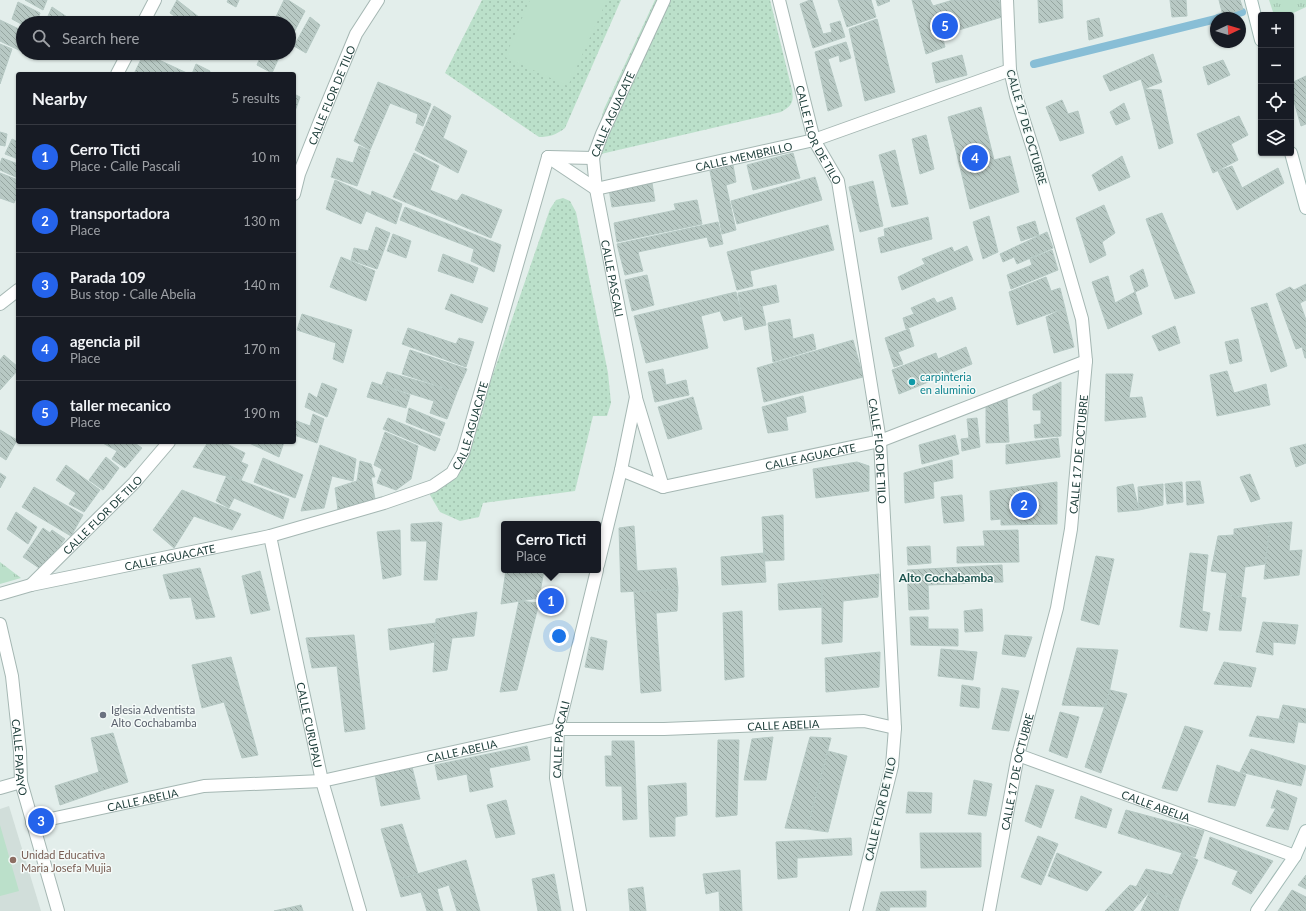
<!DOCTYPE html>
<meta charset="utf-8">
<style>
:root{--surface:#171b24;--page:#20242c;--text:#f1f3f6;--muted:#9ea1a6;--line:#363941;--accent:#2563eb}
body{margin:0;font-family:Lato,sans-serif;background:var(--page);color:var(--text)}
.controls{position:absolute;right:12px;top:12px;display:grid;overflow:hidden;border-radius:4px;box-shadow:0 1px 3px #0004}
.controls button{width:36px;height:36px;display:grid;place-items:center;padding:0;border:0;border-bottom:1px solid var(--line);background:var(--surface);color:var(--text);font:20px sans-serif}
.compass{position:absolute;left:1210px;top:12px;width:36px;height:36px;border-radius:50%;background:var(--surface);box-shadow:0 1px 3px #0004;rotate:86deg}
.you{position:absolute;left:559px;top:636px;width:14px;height:14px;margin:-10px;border:3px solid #fff;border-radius:50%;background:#1a73e8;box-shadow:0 0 0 6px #1a73e833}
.badge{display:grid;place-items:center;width:26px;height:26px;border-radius:50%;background:var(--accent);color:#fff;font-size:13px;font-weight:700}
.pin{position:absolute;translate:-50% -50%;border:2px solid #fff;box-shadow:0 1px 4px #0006}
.popup{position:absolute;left:501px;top:521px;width:100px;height:52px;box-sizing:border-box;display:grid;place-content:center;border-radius:4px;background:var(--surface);filter:drop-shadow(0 1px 3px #0005);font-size:13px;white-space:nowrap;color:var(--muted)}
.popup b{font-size:15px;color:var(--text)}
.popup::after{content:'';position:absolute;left:50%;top:100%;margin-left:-8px;border:8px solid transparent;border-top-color:var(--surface)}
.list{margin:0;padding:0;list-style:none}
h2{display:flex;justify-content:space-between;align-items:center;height:52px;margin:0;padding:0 16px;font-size:17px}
h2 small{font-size:13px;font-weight:400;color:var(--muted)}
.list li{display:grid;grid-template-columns:26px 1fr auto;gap:12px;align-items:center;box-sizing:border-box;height:64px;padding:0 16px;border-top:1px solid var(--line)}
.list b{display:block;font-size:15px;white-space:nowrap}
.list p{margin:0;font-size:13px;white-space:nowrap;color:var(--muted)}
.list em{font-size:13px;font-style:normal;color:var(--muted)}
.icon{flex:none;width:22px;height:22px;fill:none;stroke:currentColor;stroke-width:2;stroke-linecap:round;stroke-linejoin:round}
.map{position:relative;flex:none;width:1306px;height:911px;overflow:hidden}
.search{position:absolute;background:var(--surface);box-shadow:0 1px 3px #0004;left:16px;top:16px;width:280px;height:44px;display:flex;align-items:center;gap:10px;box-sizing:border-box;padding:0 14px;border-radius:22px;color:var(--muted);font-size:15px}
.panel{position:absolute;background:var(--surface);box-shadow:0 1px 3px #0004;left:16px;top:72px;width:280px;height:372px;border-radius:4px}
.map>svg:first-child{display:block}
</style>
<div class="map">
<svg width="1306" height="911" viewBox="0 0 1306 911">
<defs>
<pattern id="grass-tufts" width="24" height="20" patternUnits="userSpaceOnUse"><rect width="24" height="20" fill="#bbe0ca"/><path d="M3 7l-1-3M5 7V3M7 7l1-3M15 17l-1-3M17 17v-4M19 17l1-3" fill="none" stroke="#a0c1ae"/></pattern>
<pattern id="park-dots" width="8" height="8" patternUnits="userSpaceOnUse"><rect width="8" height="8" fill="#bbe0ca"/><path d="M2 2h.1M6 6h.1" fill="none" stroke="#a0c1ae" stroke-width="1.8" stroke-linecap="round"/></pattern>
<pattern id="building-back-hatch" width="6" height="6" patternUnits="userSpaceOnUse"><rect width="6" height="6" fill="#b8c9c4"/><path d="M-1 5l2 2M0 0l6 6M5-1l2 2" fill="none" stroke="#95a5a0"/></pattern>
</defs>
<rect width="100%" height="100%" fill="#e3eeeb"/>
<path fill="#d1deda" d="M9 806 41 911H0V809Z"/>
<path fill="url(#grass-tufts)" d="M1269 0H1306V7L1289 15H1274Z
M0 562 21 578 0 584Z"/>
<path fill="url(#park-dots)" d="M482 0H621L565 128C556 135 549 137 539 137L445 73Z
M655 0H770L792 90C794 102 792 106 781 112L601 154 595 149V140L604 109Z
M563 198 570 201 576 212 608 373 611 403 607 416H593L575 491 483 503 479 517 460 521 440 512 430 495 483 413 480 412 550 209 556 200Z"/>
<path fill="#bbe0ca" d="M530 0H607L568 86 505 57Z
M0 825 19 891 0 896Z"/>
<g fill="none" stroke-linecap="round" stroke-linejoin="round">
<path stroke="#88bed6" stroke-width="8" d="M1218 18 1242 12
M1034 64 1216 19"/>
</g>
<path fill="url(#building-back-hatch)" stroke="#b5c8c3" d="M25 0H47L43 10Z
M177 0 204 21 206 17 215 23H185L170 13Z
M228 0H239L236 7 227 2Z
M284 0H288L305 11 289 42V23H273Z
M810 0H812L823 34 832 32 830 24 840 21 845 37 813 48 800 4Z
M838 0H871L876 17 847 27Z
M876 0H889L890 1 878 6Z
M912 0H930L933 6 953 0H999L1002 17 942 35 945 47 926 54Z
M1038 0H1062L1063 18 1039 23Z
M1170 0H1186L1187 16 1172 17Z
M1219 0H1240L1243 9 1223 16Z
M18 2 40 13 37 23H23V25L12 19Z
M52 7 76 23H45Z
M310 17 320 25 306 53 294 46Z
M1099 18 1103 36 1089 40 1087 21Z
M877 19 895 92 865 101 849 29Z
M0 20 23 31V52L0 41Z
M846 42 851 58 840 62 839 55 828 59 842 106 828 111 815 52Z
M0 44 12 49 0 84Z
M144 53 189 74H134Z
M176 53H195L191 60Z
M262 53H281L272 73 257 65Z
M1153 54 1162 82 1144 89 1141 79 1110 91 1103 76Z
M962 55 967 75 936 83 932 63Z
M1223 60 1230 75 1208 85 1203 67Z
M196 64 210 71 209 74H192Z
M1306 76V124L1301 126 1291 91V83Z
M378 82 431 104 423 126 416 123 418 114 390 103 370 150 354 141Z
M1144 89 1161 90 1173 143 1159 149Z
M294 94 300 97 294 114Z
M1062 100 1068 114 1078 111 1084 133 1060 141 1046 107Z
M1124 103 1130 119 1116 125 1110 112Z
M434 106 451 116 443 138 467 151 458 173 415 150Z
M981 107 994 160 1010 156 1019 192 970 209 948 117Z
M1239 116 1248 135 1231 144 1238 160 1213 173 1197 134Z
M0 132 7 134 5 146 0 145Z
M926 135 934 169 920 174 912 139Z
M12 139 18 142V159L5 154Z
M359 146 370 151 357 186 331 177 337 158 353 163Z
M895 150 908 204 892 207 879 155Z
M414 153 439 166 430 190 457 201 462 194 502 210 491 238 393 197Z
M793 153 800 178 753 190 747 165Z
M1122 156 1130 177 1099 191 1092 175Z
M2 158 18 164V178L0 170V164Z
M733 165 736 182 726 185 736 230 722 234 710 171Z
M1232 166 1242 188 1278 168 1284 183 1237 210 1218 171Z
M0 173 18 180V194L14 203 0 198Z
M815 177 822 200 737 224 731 201Z
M335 180 371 196 372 191 402 204 396 224 366 211 361 224 326 209Z
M873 181 883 226 860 232 849 187Z
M652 183 655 201 612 207 609 189Z
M697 200 702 224 617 242 614 223 676 210 674 204Z
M1104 205 1115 233 1102 242 1106 255 1090 263 1076 218Z
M405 207 501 245 494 272 471 261 474 249 400 220Z
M1162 213 1195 293 1175 299 1146 219Z
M989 216 998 252 983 259 973 222Z
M928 217 932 239 881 253 878 238 885 236 884 229Z
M1035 221 1039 235 1021 241 1017 227Z
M718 222 723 244 710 247 707 237 638 252 643 271 625 275 617 244Z
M828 225 834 250 750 271 753 286 737 290 727 252Z
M376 227 390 233 377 269 351 260 354 248 368 251Z
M1047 232 1053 248 1017 264 1014 257 1003 262 1000 254Z
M393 234 411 241 406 258 387 251Z
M967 246 973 260 902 290 898 277 925 264 922 259 952 247 954 252Z
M1052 250 1058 270 1011 289 1007 275 1032 265 1030 259Z
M443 254 478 268 473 283 438 271Z
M341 257 375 271 366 301 330 287Z
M1143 269 1148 286 1135 292 1130 276Z
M647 275 654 305 632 311 625 280Z
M1108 276 1115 303 1135 292 1142 314 1108 329 1092 282Z
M1046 277 1051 291 1060 288 1065 308 1017 325 1009 292Z
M1306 284V300L1300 303 1306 320V358H1305L1302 347 1296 349 1276 294 1290 287 1294 290Z
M776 285 779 302 762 306 766 325 745 330 738 293Z
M736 292 742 316 724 321 720 311 701 316 708 348 646 363 634 316Z
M451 294 488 308 482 323 445 309Z
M952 297 956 309 906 329 903 318 914 314 911 308 934 298 937 303Z
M1267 303 1287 366 1271 372 1251 308Z
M1065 308 1074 347 1054 353 1046 317Z
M302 314 352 330 343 363 333 359 336 343 297 330Z
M790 319 793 339 813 334 816 349 773 362 768 323Z
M1175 326 1180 343 1159 351 1152 336Z
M408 328 456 344 459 338 474 342 466 367 402 344Z
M909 329 914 346 898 352 903 364 894 367 885 338Z
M1238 339 1242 361 1230 364 1225 342Z
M853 340 863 377 764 402 757 368Z
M966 347 972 364 899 394 892 370 936 353 938 359Z
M410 350 467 369 457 392 402 374Z
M4 355 18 367V370L0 390V360Z
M663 369 666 385 686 380 689 395 655 402 648 372Z
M1227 371 1234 393 1266 384 1270 405 1217 416 1210 375Z
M387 372 457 392 447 419 430 413 434 401 382 385Z
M1106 374H1133L1129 398 1142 397 1146 417 1105 421Z
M372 382 410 395 406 408 367 397Z
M1061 382V436L1035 438 1034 425 1041 424V410H1033V395Z
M322 383 337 389 327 417 305 407 309 393 317 398Z
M803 396 806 412 786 417 788 430 768 433 762 407Z
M693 397 702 429 668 439 658 407Z
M1007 399 1009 442 986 443V406Z
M409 408 445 423 440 436 406 422Z
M313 414 324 419 317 443 294 435V420L310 426Z
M388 418 440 439 435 451 383 429Z
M977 418 980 447 962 451 961 439 969 438 967 419Z
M0 430 17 440 6 460 0 456Z
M385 432 418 446 411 479 396 490 377 483 382 469 374 465Z
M955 435 959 454 922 464 919 445Z
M1058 438 1060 457 1006 464V445Z
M101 442H133L142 448 125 468 112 459 117 451Z
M208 442H223L245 453 241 462 248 465 241 480 193 467Z
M247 442H284L279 457Z
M1306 444V463L1296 467 1290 448Z
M320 445 356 459 353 481 332 476 324 508 301 511Z
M106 457 119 468 103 490 89 480Z
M263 458 303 475 295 498 254 482Z
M952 460 953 478 933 482 934 498 905 503 904 473Z
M360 461 371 464 375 477H371L375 499 338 510 335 488 357 481Z
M857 462 869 466V491L816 498 813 469Z
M66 465 100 490 84 512 69 504 76 493 56 480Z
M0 473 6 477 0 488Z
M1250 474 1260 499 1251 502 1240 477Z
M227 475 289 499 283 519 234 498 229 508 216 501Z
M1200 481 1204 503 1187 505 1186 482Z
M1057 482V524L1001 525V519L991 520 990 491Z
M1182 482 1183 502 1167 504 1165 484Z
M1133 484 1139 510 1118 512 1117 487Z
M1163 484V505L1139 510 1138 487Z
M34 487 83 515 71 536 22 507Z
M182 490 241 514 232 530 194 516 174 548 153 530Z
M962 495 964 521 944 523 941 497Z
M16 512 37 527 28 544 7 529Z
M783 515 784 560 764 561 762 517Z
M439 522 442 523 437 580H424L427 541H411V524Z
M1292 522 1289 551 1302 550 1299 575 1264 579 1270 524Z
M1270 524 1265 564 1245 567 1241 597 1224 594 1227 573 1211 571 1218 536 1234 535V529Z
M634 526 637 571 676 568 678 589 621 592 619 528Z
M43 528 50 533 52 530 65 539 42 570 23 557Z
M400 530 401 575 383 579 377 532Z
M1018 530 1019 562 957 563V547L985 546 983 531Z
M930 546 931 563 908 565 907 547Z
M764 553 766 582 722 585 721 557Z
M1190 553 1208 555 1202 611 1210 613 1207 631 1180 627Z
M1096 556 1114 559 1099 625 1081 620Z
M1002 565 1003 582 928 585 929 609 909 610 907 570Z
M200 568 215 617 196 619 191 597 170 599 163 575Z
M506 570H544L539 598 501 604Z
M260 571 270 610 251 614 242 576Z
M879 574 878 597 843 601 842 642 822 644V580Z
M822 580V607L779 610 778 584Z
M678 589 677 611 656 613 661 691 641 693 634 592Z
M1224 594 1246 598 1241 631 1219 630Z
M519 601 539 603 517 690 500 692Z
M982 609 983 631 965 632 964 611Z
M742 611 744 677 725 680 723 613Z
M477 612 474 636 452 638 447 670 433 672 436 619Z
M910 617H928V629H958V646L911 645Z
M1263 622 1298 625 1295 644 1273 642V655L1256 652Z
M436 623 435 642 390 650 388 629Z
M354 635 365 729 345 732 337 666 312 668 306 638Z
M1005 635 1032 637 1025 657 1002 654Z
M591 637 607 641 603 670 585 667Z
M1077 648 1118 650 1106 707 1062 705Z
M941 649 977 652 973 680 938 676Z
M880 652 879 687 826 692 825 658Z
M231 657 258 755 242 758 224 702 202 708 192 665Z
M1224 662 1256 668 1251 687 1214 684Z
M962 685 980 688 979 708 960 706Z
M1002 688 1019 691 1009 731 992 729Z
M1110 690 1127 694 1101 773 1085 767Z
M1283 705 1306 709V723L1279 719Z
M1060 712 1079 717 1067 758 1049 751Z
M1257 716 1298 722 1294 743 1249 736Z
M1185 726 1203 731 1177 791 1162 788Z
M113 733 128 782 103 790 91 738Z
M773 737 766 780H744L752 739Z
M810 737 831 738 807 829 785 828Z
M718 740H739L737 815 716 817Z
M612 741H634L637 819 623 820 622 786H606L605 756H612Z
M527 746 530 760 489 768 493 787 470 792 467 774 438 780 435 765Z
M1251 749 1306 766 1301 786 1240 772Z
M828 751 847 756 828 832 807 829Z
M411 763 420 799 381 806 374 770Z
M1217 765 1246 775 1235 806 1208 802Z
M99 772 103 790 60 805 55 786Z
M974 780 992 784 986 816 968 814Z
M686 783 687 815 675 817V836L650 837 648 786Z
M1036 785 1054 790 1041 828 1025 821Z
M1277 790 1297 798 1288 830 1266 826 1276 808H1271Z
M908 792 932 793 931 813H906Z
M1081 796 1112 809 1106 828 1075 818Z
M506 800 515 834 496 838 487 805Z
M1126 810 1204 831 1195 857 1118 833Z
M402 824 418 874 396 880 381 829Z
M920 833H981V867L921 868Z
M1038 836 1058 844 1041 885 1021 877Z
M1210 837 1273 861 1251 894 1232 884 1238 871 1204 858Z
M851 838 852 855 797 858V877L778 879 776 842Z
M1057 853 1102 872 1087 891 1048 876Z
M1182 853 1198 860 1181 901 1136 887 1146 869 1172 875Z
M466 860 480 911H457L449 885 437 889 443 911H427L421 892 401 897 396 880Z
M740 870 742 911H720L719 891 706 894 703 874Z
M554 874 561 911H538L532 879Z
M1306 875V889L1298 885Z
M1130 885 1150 891 1133 911H1105Z
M643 887 646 911H630L628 889Z
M1292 890 1306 897V911H1278Z
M926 891V907H890L889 911H876L881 892Z
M1150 891 1181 901 1178 911H1141Z
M301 905 303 911H274Z"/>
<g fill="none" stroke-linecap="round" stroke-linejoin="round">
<g stroke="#a5b7b3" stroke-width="14">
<g id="street">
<path id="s1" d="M779 0 814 140 838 181 880 441 895 728 892 766 856 911"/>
<path d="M143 23 155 0"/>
<path d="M117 74 128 53"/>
<path id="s2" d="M548 157 596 189 814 140 1010 70"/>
<path id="s3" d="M548 157 593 158 602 134 664 0"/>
<path id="s4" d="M593 158 596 189 636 397 621 470 598 565"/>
<path id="s5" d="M294 194 299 174 320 121 356 34 378 0"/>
<path d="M0 304 18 290"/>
<path d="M636 398 663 487"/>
<path id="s6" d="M621 470 663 487 880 441 1086 361"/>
<path id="s7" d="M270 536 322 781 360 911"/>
<path id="s8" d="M31 585 134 483 169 442"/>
<path id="s9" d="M0 594 31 585 270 536 384 503 433 486 452 473 463 453 548 157"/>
<path id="s10" d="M0 624 12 676 20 751 21 782 58 911"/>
<path id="s11" d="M1018 755 1295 856"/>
<path d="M0 788 21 782"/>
<path id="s12" d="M32 823 204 786 322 781 558 729H664L864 721 895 728"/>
<path id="s13" d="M580 911 556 778 558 729 597 570"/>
<path id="s14" d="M989 911 1018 755 1057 608 1071 529 1086 361 1082 319 1033 149 1016 96 1010 70 1007 0"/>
</g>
</g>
<g stroke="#a1bab5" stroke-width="14">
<path id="secondary" d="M1251 0 1261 40
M1291 153 1306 208
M1257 911 1295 856 1306 831"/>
</g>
<use href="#street" stroke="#fff" stroke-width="12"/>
<use href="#secondary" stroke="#fff" stroke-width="12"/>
</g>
<circle fill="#0f9aa8" stroke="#f4faf8" stroke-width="1.5" cx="912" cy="382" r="4"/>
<circle fill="#6b7280" stroke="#f4faf8" stroke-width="1.5" cx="103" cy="715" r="4"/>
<circle fill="#8d6e63" stroke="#f4faf8" stroke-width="1.5" cx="13" cy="860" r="4"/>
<g text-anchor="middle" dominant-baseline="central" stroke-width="3" stroke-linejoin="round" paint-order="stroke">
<g font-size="11" fill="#21413d" stroke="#f4faf8">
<text stroke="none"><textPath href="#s5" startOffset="106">CALLE FLOR DE TILO</textPath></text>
<text stroke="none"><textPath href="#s3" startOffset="93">CALLE AGUACATE</textPath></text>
<text transform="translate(1027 127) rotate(74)">CALLE 17 DE OCTUBRE</text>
<text stroke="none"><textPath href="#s1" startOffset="141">CALLE FLOR DE TILO</textPath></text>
<text stroke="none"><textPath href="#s2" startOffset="209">CALLE MEMBRILLO</textPath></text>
<text stroke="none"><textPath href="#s4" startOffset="122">CALLE PASCALI</textPath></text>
<text stroke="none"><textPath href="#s9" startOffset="521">CALLE AGUACATE</textPath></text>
<text stroke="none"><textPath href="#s1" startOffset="465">CALLE FLOR DE TILO</textPath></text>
<text stroke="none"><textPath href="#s14" startOffset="466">CALLE 17 DE OCTUBRE</textPath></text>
<text stroke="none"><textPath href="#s6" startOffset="196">CALLE AGUACATE</textPath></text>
<text stroke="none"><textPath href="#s8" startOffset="100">CALLE FLOR DE TILO</textPath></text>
<text stroke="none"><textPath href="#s9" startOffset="174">CALLE AGUACATE</textPath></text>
<text stroke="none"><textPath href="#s12" startOffset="761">CALLE ABELIA</textPath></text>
<text stroke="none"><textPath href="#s7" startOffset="193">CALLE CURUPAU</textPath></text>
<text stroke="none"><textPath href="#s13" startOffset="174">CALLE PASCALI</textPath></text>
<text stroke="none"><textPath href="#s12" startOffset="437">CALLE ABELIA</textPath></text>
<text stroke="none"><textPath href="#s10" startOffset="135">CALLE PAPAYO</textPath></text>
<text stroke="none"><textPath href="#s14" startOffset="142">CALLE 17 DE OCTUBRE</textPath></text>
<text stroke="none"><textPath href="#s12" startOffset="113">CALLE ABELIA</textPath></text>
<text stroke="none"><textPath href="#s11" startOffset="147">CALLE ABELIA</textPath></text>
<text transform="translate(880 809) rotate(-77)">CALLE FLOR DE TILO</text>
</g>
<g font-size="11" fill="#0d838f" stroke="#f4faf8" text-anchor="start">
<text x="920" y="376">carpinteria<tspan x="920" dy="13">en aluminio</tspan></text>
</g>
<g font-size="11" fill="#5b616d" stroke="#f4faf8" text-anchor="start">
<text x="111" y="709">Iglesia Adventista<tspan x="111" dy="13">Alto Cochabamba</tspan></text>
</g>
<g font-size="11" fill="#785e54" stroke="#f4faf8" text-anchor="start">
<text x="21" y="854">Unidad Educativa<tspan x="21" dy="13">Maria Josefa Mujia</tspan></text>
</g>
<g font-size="12" font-weight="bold" fill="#1c544f" stroke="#f4faf8">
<text x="946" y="577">Alto Cochabamba</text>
</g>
</g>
</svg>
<div class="controls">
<button>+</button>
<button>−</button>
<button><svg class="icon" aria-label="locate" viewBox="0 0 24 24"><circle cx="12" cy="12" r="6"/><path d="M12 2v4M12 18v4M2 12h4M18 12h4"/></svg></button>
<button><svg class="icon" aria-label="layers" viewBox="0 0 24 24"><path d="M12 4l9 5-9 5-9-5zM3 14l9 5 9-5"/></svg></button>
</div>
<svg class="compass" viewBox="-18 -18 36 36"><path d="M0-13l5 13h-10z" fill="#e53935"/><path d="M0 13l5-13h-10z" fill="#9ea1a6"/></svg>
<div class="you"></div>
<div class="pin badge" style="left:551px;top:601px">1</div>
<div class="popup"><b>Cerro Ticti</b>Place</div>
<div class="pin badge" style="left:1024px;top:505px">2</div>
<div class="pin badge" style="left:41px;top:821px">3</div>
<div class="pin badge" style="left:975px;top:158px">4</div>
<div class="pin badge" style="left:945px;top:26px">5</div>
<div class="search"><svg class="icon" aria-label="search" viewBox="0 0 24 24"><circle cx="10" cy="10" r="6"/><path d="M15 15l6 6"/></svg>Search here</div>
<section class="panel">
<h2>Nearby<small>5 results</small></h2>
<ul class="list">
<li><span class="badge">1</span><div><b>Cerro Ticti</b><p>Place · Calle Pascali</p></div><em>10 m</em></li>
<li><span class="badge">2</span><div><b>transportadora</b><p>Place</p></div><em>130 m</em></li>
<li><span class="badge">3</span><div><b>Parada 109</b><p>Bus stop · Calle Abelia</p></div><em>140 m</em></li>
<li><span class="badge">4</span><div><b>agencia pil</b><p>Place</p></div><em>170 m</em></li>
<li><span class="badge">5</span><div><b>taller mecanico</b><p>Place</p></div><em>190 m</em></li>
</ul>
</section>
</div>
